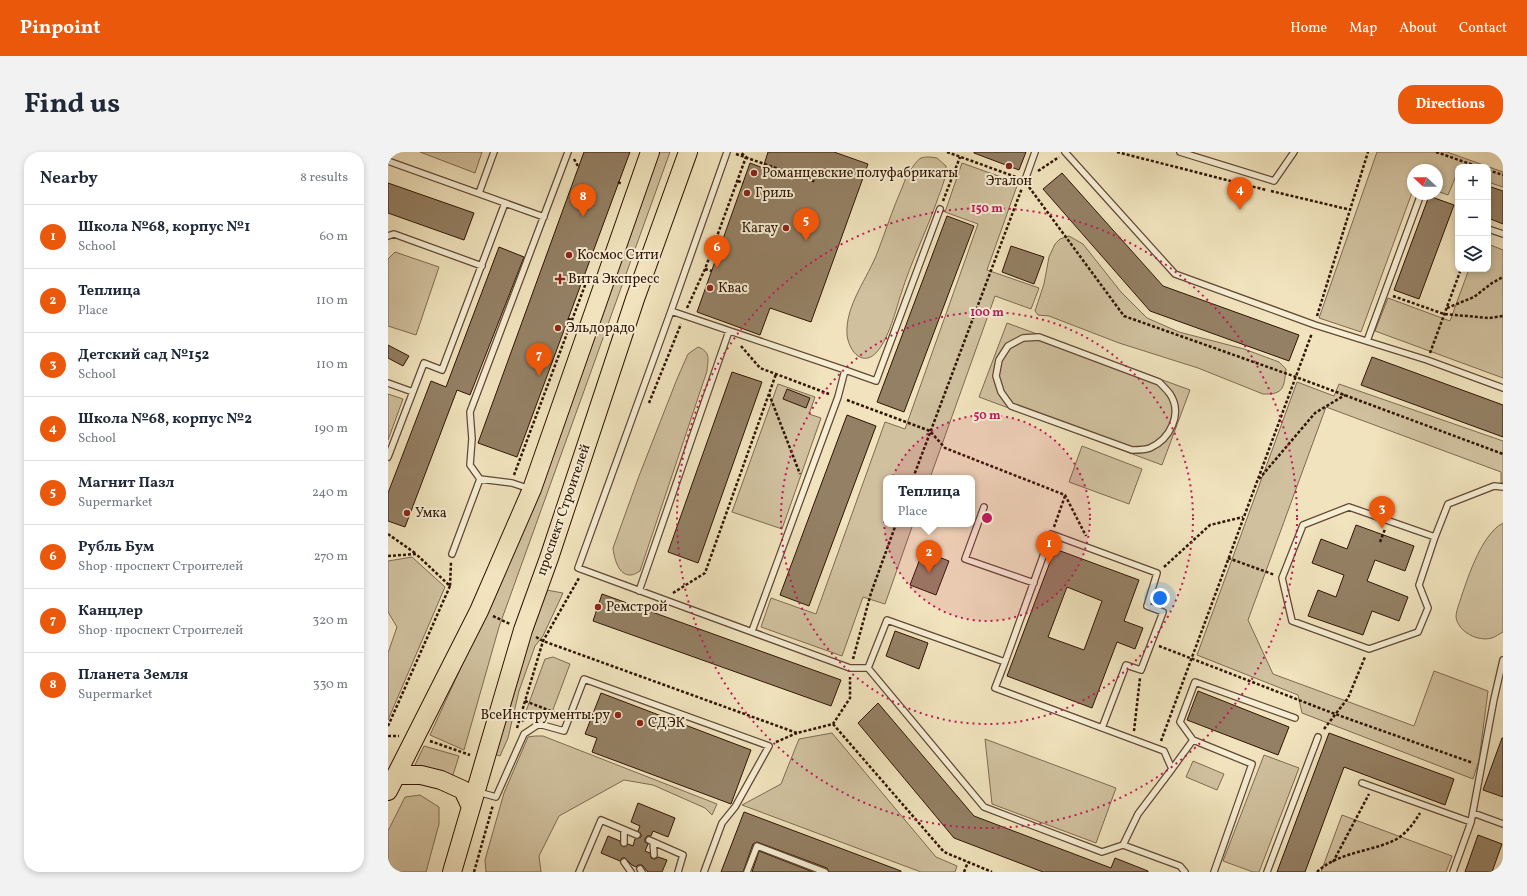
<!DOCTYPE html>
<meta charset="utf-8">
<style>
:root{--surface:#fff;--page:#f2f2f3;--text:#1f2937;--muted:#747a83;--line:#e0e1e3;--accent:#ea580c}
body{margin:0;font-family:Vollkorn,serif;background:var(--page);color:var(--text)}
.controls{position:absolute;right:12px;top:12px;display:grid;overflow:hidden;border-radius:8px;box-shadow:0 2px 6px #0003}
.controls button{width:36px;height:36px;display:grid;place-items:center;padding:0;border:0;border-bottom:1px solid var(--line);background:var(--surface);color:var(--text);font:20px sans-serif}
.compass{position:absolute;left:1019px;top:12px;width:36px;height:36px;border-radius:50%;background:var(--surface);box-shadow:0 2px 6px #0003;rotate:292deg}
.you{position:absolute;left:772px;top:446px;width:14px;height:14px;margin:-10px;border:3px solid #fff;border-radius:50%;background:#1a73e8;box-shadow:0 0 0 6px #1a73e833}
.badge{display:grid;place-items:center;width:26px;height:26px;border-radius:50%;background:var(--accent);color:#fff;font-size:13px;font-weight:700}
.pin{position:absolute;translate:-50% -33px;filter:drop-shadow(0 1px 2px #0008)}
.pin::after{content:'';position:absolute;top:21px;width:14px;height:12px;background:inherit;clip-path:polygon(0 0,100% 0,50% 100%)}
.popup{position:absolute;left:495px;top:323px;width:92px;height:52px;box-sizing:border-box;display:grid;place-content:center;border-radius:8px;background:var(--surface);filter:drop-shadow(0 1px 3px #0005);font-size:13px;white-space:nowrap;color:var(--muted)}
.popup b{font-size:15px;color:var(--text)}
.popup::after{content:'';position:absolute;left:50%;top:100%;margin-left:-8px;border:8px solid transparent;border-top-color:var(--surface)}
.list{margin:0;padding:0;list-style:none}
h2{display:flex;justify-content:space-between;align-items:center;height:52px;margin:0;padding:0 16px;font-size:17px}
h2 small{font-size:13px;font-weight:400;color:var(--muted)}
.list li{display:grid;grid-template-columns:26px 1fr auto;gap:12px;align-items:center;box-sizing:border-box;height:64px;padding:0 16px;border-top:1px solid var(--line)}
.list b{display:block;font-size:15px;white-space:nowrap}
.list p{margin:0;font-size:13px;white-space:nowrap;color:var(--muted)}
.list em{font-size:13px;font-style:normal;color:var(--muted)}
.icon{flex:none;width:22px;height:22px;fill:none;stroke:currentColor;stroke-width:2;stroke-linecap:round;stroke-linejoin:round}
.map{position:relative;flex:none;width:1115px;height:720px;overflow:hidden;border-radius:16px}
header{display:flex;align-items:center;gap:24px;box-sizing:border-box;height:56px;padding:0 20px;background:var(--accent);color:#fff}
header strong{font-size:19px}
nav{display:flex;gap:22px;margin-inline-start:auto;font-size:14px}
.intro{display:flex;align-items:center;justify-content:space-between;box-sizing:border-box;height:96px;padding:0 24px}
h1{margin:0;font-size:28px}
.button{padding:10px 18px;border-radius:16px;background:var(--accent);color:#fff;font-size:14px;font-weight:700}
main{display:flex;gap:24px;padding:0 24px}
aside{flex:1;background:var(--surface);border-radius:16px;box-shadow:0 2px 6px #0003}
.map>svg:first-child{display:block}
</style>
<header>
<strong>Pinpoint</strong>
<nav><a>Home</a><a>Map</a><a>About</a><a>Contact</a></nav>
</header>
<div class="intro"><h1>Find us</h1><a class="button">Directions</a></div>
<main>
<aside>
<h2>Nearby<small>8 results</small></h2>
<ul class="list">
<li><span class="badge">1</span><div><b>Школа №68, корпус №1</b><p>School</p></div><em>60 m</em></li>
<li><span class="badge">2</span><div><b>Теплица</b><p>Place</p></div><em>110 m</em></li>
<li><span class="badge">3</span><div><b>Детский сад №152</b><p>School</p></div><em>110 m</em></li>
<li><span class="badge">4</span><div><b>Школа №68, корпус №2</b><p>School</p></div><em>190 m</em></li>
<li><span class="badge">5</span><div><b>Магнит Пазл</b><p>Supermarket</p></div><em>240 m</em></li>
<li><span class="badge">6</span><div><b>Рубль Бум</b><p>Shop · проспект Строителей</p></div><em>270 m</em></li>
<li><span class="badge">7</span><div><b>Канцлер</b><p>Shop · проспект Строителей</p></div><em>320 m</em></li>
<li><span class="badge">8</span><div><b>Планета Земля</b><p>Supermarket</p></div><em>330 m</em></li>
</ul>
</aside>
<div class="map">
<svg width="1115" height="720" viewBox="0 0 1115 720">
<rect width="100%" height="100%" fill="#f0e3bd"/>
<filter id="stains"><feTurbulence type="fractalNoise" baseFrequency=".005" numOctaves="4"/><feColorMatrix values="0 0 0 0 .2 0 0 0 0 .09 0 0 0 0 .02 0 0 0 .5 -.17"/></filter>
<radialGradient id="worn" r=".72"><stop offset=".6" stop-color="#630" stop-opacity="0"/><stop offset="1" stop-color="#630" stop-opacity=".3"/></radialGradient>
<path fill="#d0c09e" stroke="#806a51" d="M32 0H94L87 21Z
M271 0H282L111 475 76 598 42 583 134 382Z
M989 0H1059L1115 20V35L1100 30V15H1070V19L1060 43 1049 39V18H1025V38L973 180 931 166Z
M542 5 549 6 558 14C559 25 553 37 549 49 538 80 523 110 513 142 508 156 494 219 470 204 464 200 460 191 459 183 457 153 480 126 490 99 498 78 505 56 514 36 516 31 518 24 521 20 524 16 529 8 533 6 536 5 540 5 542 5Z
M574 11 630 31 599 118 651 136 643 157 607 144 542 326H498V372H525L497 452 475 445 454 504 373 475 383 446 428 462 497 270 517 277 590 72 557 60Z
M681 84 695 92 733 140 759 166 791 180 856 197 891 210 898 217C896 235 896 243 875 242L810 216 731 191 661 164 650 163 647 159 656 132 661 105 667 92 672 87Z
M1100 92 1115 98V226L987 179 1000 146 1062 169 1081 117H1100Z
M7 100 51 115 28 183 0 174V107Z
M619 171 802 238 774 313 591 245Z
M310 195C323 200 320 207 319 219L252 419C250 420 246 423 243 423 230 424 226 405 225 396L251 324 289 227 300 202Z
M909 230 946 244 951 232 1115 289V331H1113V320L938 255 860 468 885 522 1026 574 1046 519 1100 539 1091 608 1085 627 914 561 910 543 809 503Z
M390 232 427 245 421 262 433 266 394 377 344 360Z
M0 242 15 247 0 288Z
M694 294 754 317 741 352 681 330Z
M1115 371V480C1111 482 1107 485 1104 486 1090 490 1070 480 1068 465 1068 462 1069 458 1070 455 1078 431 1092 383 1115 371Z
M24 405 57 435 0 568V501L9 475 0 460V409Z
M153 437 175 441 155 484 147 494 131 539 120 586 112 604 106 602Z
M165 505 182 512 163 563H148L134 570 157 507Z
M444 581 548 705 569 714 567 720H533L354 653 393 632 411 587Z
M147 584H155L329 652 324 663 317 656 265 633 236 628 171 664 151 704 153 720H98L97 708 116 641 140 585Z
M597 587 728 636 708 691 604 652Z
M36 594 71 604 64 626 27 613Z
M876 603 911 616 871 720H865L835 709Z
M805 609 836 622 829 638 798 625Z
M32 643 51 655V672L38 720H0V679L17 645Z
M954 663 1064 704 1058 720H933Z"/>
<path fill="#948064" stroke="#311504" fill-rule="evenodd" d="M196 0H242L129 305 90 291Z
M380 0H446L480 12 423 170 382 156 372 183 309 160 362 11 375 16Z
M586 0H638L631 18 586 1Z
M674 21 775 134 911 183 901 209 762 159 655 37Z
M0 31 86 61 76 88 0 61Z
M1100 34 1115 39V72L1100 66Z
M1041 44 1066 53 1031 147 1006 138Z
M559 64 586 74 516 260 489 250Z
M623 94 656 105 646 132 614 120Z
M111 95 136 105 82 243 69 238 17 375 0 369V341L43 229 58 235Z
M0 193 21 204 15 214 0 206Z
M984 205 1115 253V285L973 233Z
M344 220 374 230 310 411 280 400Z
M399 237 422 246 418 256 395 247Z
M459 263 488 274 421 454 392 443Z
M968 373 1026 394 1017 419 987 408 979 429 1020 445 1011 469 984 459 975 483 920 464 930 438 948 445 956 423 924 411 933 387 959 397Z
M667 397 751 428 736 469 755 476 747 497 729 490 704 556 619 524ZM679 435 714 449 696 498 660 485Z
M535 399 561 409 548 443 522 433Z
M214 442 453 528 443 554 205 469Z
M507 479 540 491 531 517 498 504Z
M810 539 901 575 890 603 799 568Z
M213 541 363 598 343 652 204 600 209 586 197 582Z
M490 551 586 664 723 716 727 706 760 719V720H655L566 686 470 571Z
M941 581 1066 627 1057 653 956 615 917 720H889Z
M1114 586H1115V645L1095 638Z
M250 651 287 666 280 685 265 679 263 684H259L257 687V690L260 692 257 699 262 701 263 706 267 707 270 705 279 708 274 720H260L254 713H250L248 715 244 713 237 706H234L232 709 213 701 220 684 232 689 233 693 236 695 240 692 245 694 247 687 253 685V682L250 679 252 674 243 670Z
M356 660 513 719V720H441L439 716 369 690 365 692 355 720H333Z
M1090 683 1114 692 1104 720H1077Z
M371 699 425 720H364Z"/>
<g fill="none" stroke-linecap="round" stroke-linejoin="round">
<g stroke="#614832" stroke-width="8">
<path id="service" d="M339 0 283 159 457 218 450 245 364 479
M677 0 787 122 927 173 1039 208 1115 236
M792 0 886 29 906 0
M0 9 156 65
M637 28 647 0
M91 41 106 0
M1100 77 1115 82
M0 84 6 82 94 114
M283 159 190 416 462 516H480L499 468 617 510 607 536 776 599 784 617 750 662 735 693
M651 185 771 230C775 234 779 238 782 242 795 262 782 287 762 296 757 298 749 298 744 298L623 254 613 240 608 224 611 208 620 194 635 186Z
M979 189 1033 42
M457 218 488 229 552 57
M0 231 25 240
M0 305 36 211 54 218 117 51
M92 327 82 313 84 287 82 260 180 0
M596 355 577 407 646 431
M1047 385 961 355 915 373 894 426 904 469 981 497 1030 480 1040 456 1031 433 1047 385 1060 352 1106 334 1115 335
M64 402 92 327 124 331 142 337
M251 439 341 179
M617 510 663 382 769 421 759 454 775 460 753 518 738 513 714 576
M480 516 596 655 714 700 735 693 792 714 797 720
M805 588 792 570 807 530 907 566
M784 617 805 588 864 612 826 720
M974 631 1083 670
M90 640 108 645 136 582 151 572 176 579 196 527 381 594 347 655 334 671 316 720
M1085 661 1115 672
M261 688 295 703 290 720
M265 690 266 703
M236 691V678
M236 710 243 720
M252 717 254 720
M191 720 213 668 249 683
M359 720 369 694 437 720
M879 720 930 585
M1065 720 1083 670 1106 547 1115 508"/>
</g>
<g stroke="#311504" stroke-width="20">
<path id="primary" d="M8 623H33L53 628 75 638 83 655
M0 639 91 459 144 337 262 0
M64 720 135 478 161 406 247 147 300 0"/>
</g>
<path stroke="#311504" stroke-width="2.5" stroke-dasharray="3 2" stroke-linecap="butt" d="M559 0 628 25
M729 0 878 38
M1048 0 1091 15
M348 2 428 30
M186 7 191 16
M1100 18 1115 23
M650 19 671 5
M350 29 355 31
M230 30 234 32
M641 35 736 164 908 225 1115 302
M883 39 963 58
M555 49 572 5
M317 117 324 119
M1005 144 1056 162 1101 166 1115 164
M299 156 317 117 358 5 352 0
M1059 156 1086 145 1104 131 1115 125
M929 164 980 0
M180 167 184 168
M353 194 372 216 441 242
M1042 201 1073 117
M381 242 412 322
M459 248 542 279 557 296 677 343 698 384
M261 251 293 172
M126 323 199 128
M525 326 634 36
M871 327 927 261 957 243
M666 375 677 344
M0 382 27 401
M992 390 997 377
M0 404 28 402 62 434 63 410
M840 406 887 423
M776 415 822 373 855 365
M285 441 317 421 388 222
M105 464 122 472
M148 485 155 489 409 581 445 572 462 546V525
M771 494 947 562 1085 611
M465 507 483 441 508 372
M137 549 173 563
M445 572 556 700 604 720
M0 574 62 434
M129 576 155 489 191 426
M936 577 960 546 977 505
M746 579 752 526
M0 584H11
M42 589 82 603
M773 589 924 181
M388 590 409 581
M945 710 981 642
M86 720 105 653
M576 720 580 710
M929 720C950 700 982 700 1007 688 1018 682 1026 671 1032 661"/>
<use href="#service" stroke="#f5edd4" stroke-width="5.5"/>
<use href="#primary" stroke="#f0e3bd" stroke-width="18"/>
</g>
<circle cx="599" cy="366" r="103" fill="#c2185b" fill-opacity=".12"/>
<g fill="none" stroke="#c2185b" stroke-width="2" stroke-dasharray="2 4">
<circle cx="599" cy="366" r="103"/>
<circle cx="599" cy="366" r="206"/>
<circle cx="599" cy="366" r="310"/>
</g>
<g fill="#8f2418" stroke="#f5edd4" stroke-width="1.5">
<circle cx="621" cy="14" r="4"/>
<circle cx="366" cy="21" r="4"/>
<circle cx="359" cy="41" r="4"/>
<circle cx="398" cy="76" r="4"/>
<circle cx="181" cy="103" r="4"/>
<path d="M170 121h4v4h4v4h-4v4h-4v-4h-4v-4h4z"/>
<circle cx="322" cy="136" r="4"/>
<circle cx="170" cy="176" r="4"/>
<circle cx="19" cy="361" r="4"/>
<circle cx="210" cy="455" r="4"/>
<circle cx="230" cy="563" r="4"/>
<circle cx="252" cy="571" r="4"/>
</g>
<g text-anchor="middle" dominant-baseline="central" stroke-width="4" stroke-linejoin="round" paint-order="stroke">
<g font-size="14" fill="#311504" stroke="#f5edd4" text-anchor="start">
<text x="374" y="21">Романцевские полуфабрикаты</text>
<text x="621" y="29" text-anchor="middle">Эталон</text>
<text x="367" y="41">Гриль</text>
<text x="390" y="76" text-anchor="end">Кагау</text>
<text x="189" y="103">Космос Сити</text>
<text x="180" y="127">Вита Экспресс</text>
<text x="330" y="136">Квас</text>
<text x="178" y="176">Эльдорадо</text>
<text x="27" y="361">Умка</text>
<text x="218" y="455">Ремстрой</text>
<text x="222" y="563" text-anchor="end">ВсеИнструменты.ру</text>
<text x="260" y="571">СДЭК</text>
</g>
<g font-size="14" fill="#311504" stroke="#f5edd4">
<text transform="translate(176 358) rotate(-71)">проспект Строителей</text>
</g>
</g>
<circle cx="599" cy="366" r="6" fill="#c2185b" stroke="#f5edd4" stroke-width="2"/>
<g font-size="12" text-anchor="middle" font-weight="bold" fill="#c2185b" stroke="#f5edd4" stroke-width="4" stroke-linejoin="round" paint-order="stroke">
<text x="599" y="60">150 m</text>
<text x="599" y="164">100 m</text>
<text x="599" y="267">50 m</text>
</g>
<rect width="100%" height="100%" filter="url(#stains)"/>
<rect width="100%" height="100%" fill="url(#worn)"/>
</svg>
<div class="controls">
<button>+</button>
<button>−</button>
<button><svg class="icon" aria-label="layers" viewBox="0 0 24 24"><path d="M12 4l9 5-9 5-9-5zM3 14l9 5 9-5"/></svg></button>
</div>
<svg class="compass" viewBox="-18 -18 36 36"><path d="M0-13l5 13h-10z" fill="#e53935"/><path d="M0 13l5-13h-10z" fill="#747a83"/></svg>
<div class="you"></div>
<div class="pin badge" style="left:661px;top:412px">1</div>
<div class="pin badge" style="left:541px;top:421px">2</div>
<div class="popup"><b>Теплица</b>Place</div>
<div class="pin badge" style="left:994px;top:377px">3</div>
<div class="pin badge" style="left:852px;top:58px">4</div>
<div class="pin badge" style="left:418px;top:89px">5</div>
<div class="pin badge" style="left:329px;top:116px">6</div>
<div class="pin badge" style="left:151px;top:224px">7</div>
<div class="pin badge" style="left:195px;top:65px">8</div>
</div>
</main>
